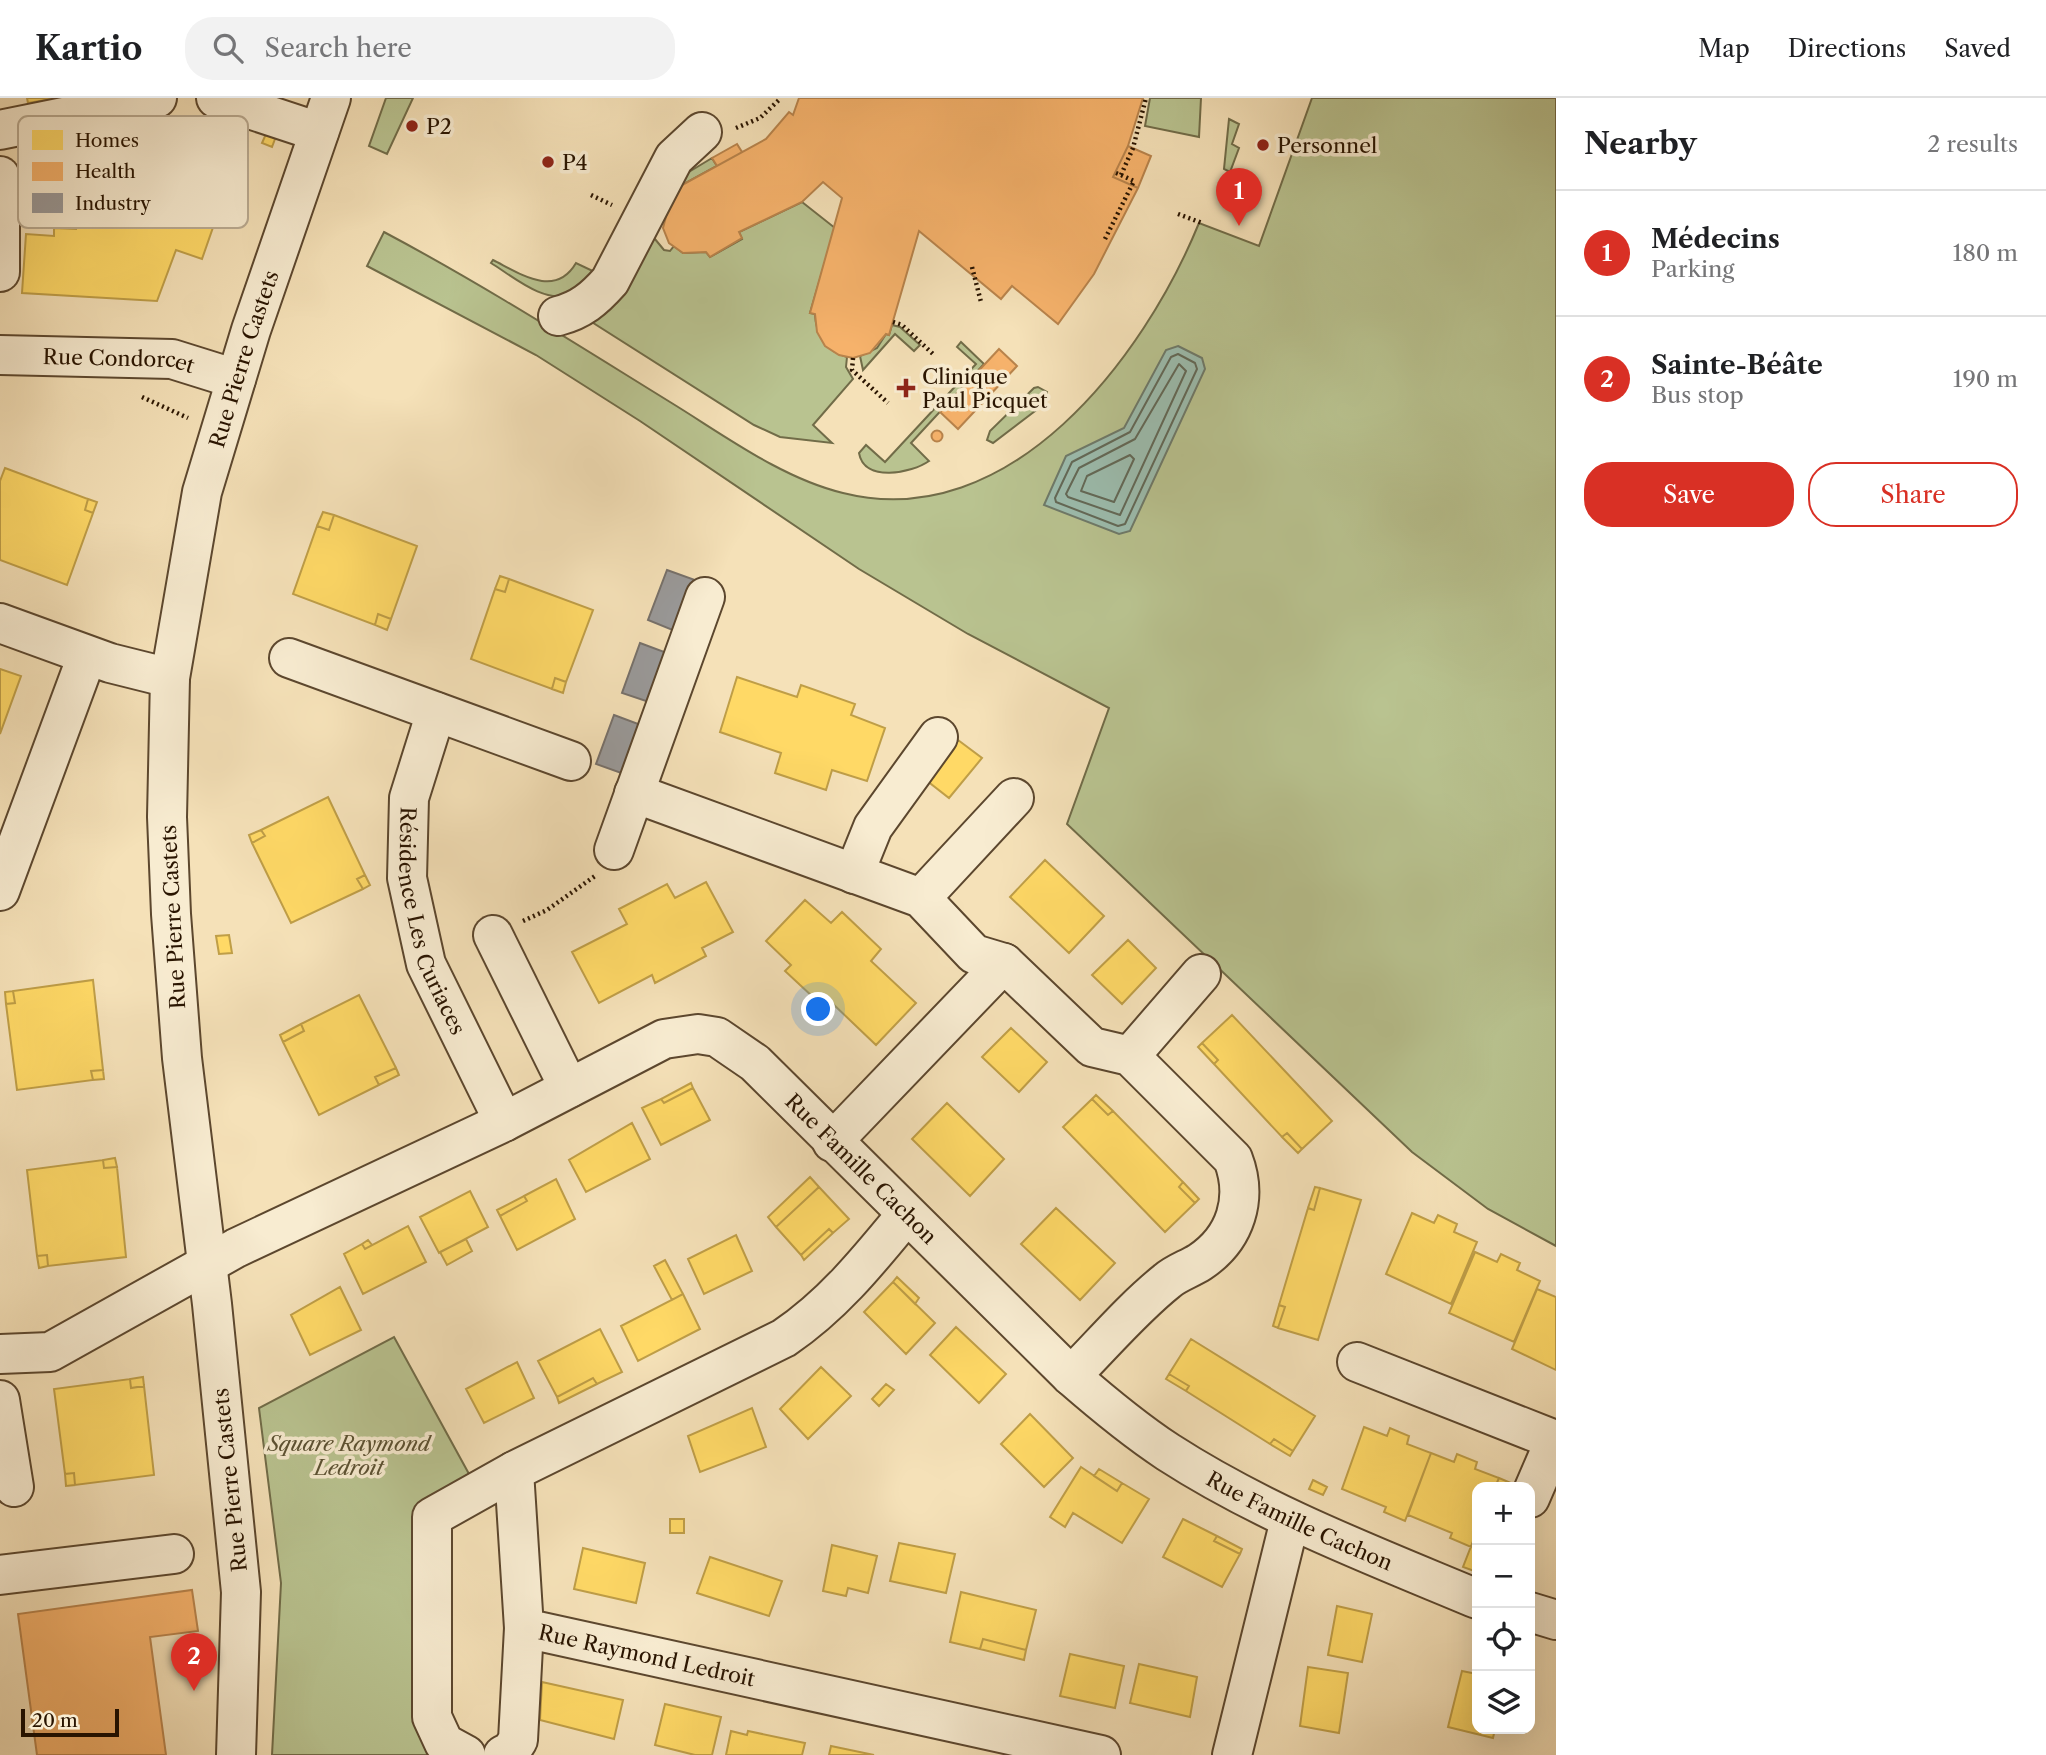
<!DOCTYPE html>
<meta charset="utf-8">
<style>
:root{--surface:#fff;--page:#f2f2f2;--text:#202124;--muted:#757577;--line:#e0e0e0;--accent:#d93025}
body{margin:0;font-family:"Libre Caslon Text",serif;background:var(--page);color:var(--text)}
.controls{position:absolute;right:21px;bottom:21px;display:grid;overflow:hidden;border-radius:14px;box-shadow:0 7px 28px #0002}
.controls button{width:63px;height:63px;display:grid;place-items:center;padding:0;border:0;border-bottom:2px solid var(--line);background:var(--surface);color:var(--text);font:35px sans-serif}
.scale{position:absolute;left:21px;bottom:18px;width:98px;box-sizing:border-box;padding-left:7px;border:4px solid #291400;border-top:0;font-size:19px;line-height:24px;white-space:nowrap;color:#291400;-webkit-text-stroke:5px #f8ecd1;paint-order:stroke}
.you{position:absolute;left:819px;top:912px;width:24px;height:24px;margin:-18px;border:5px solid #fff;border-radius:50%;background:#1a73e8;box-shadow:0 0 0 10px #1a73e833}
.badge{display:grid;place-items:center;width:46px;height:46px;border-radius:50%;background:var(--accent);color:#fff;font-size:23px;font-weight:700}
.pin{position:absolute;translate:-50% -58px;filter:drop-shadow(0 2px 4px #0008)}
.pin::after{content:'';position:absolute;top:37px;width:24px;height:21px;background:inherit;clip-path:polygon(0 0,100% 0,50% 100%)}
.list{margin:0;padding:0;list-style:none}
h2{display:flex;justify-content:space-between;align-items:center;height:91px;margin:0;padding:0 28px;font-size:30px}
h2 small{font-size:23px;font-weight:400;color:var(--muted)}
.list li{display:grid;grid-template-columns:46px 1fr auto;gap:21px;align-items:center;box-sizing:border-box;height:126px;padding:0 28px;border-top:2px solid var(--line)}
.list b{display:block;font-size:26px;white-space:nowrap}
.list p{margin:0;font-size:23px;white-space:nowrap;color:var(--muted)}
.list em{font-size:23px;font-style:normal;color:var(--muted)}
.actions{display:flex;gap:14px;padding:21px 28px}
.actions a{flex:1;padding:16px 0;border:2px solid var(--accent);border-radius:28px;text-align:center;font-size:24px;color:var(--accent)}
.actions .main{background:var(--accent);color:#fff}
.icon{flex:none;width:38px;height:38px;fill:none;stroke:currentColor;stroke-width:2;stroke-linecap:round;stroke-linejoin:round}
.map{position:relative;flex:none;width:1556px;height:1657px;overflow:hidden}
header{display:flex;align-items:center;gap:42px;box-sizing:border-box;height:98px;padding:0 35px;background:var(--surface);border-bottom:2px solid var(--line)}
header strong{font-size:33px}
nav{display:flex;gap:38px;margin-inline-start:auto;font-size:24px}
.search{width:490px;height:63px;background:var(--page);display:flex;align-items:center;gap:18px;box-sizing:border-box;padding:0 24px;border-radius:28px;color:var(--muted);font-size:26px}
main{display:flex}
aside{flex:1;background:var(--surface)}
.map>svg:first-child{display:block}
</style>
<header>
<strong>Kartio</strong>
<div class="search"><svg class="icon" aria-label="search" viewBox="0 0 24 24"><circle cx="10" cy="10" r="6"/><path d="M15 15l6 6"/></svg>Search here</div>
<nav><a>Map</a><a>Directions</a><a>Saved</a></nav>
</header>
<main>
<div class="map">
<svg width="1556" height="1657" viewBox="0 0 1556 1657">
<rect width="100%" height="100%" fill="#f5e1b8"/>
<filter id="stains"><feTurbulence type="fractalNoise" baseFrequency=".00286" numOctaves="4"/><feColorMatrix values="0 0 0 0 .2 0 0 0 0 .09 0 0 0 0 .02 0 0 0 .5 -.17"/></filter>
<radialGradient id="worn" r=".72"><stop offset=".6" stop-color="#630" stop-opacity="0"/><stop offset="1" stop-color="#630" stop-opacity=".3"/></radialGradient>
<path fill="#b9c390" stroke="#716c48" stroke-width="2" d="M386 0H413L387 56 369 48Z
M1150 0H1201L1199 39 1145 28Z
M1312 0H1556V1148L1488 1111 1412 1054 1067 726 1109 610 968 536 859 471 640 323 536 257 367 168 384 134C482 186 576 246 670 304 724 337 781 380 843 395 1010 437 1144 260 1199 125L1259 148Z
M1229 21 1239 26 1232 46 1239 50 1230 74 1224 71Z
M712 60 717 68 673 92 669 86Z
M802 104 835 130 810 215 815 216C816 238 825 253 847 259L846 269 853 281 813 327 832 345 780 339 754 327 587 221 650 135 664 152 670 153 674 148 683 155 706 154 710 159 742 141 739 134Z
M493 162C519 175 555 201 576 165L599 176C590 182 581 190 571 195 546 208 511 177 491 165Z
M892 227 900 229 920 247 914 253 895 236 863 272 860 258 877 250 886 236 889 237Z
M961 244 984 266 911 345 929 363C912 375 864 385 859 355L866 347 885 364 976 266 957 249Z
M1038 289 1047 294 1045 303 1039 310 993 345 987 342 990 333 1034 290Z
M394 1239 469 1376 415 1409 420 1637 436 1657H272L281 1485 259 1310Z"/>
<path fill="#9cbeb0" stroke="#6e7a6a" stroke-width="2" d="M1178 248 1202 260 1205 271 1130 433 1119 436 1044 407 1066 358 1124 330 1166 252Z"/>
<path fill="#ffd966" stroke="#bf9e47" stroke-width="2" d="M27 0H57L28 5Z
M180 21 236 41 226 69 233 72 202 161 176 152 157 203 22 195 26 136 54 138V130L76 131V125L141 130 153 95 144 92 160 46 170 50Z
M269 29 278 33 272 49 262 45Z
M54 123 76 125V131L54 130Z
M5 370 88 401 85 412 93 415 67 487 0 462V383Z
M88 401 97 404 93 415 85 412Z
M323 414 334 417 329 432 317 428Z
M334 417 417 448 391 521 378 516 375 527 293 496 317 428 329 432Z
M500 478 509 481 505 494 495 491Z
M509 481 593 512 566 584 555 580 552 591 471 561 495 491 505 494Z
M378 516 391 521 387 532 375 527Z
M0 571 21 578 0 636Z
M737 579 797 599 801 587 855 606 851 617 885 630 867 683 832 672 826 692 775 675 781 655 720 634Z
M555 580 566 584 563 595 552 591Z
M958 642 982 660 949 700 926 682Z
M328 699 365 777 357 781 363 791 291 825 252 745 265 738 261 732Z
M261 732 265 738 252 745 249 737Z
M1045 762 1104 818 1069 855 1010 799Z
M365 777 370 787 363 791 357 781Z
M706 784 733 834 702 850 706 858 655 885 652 877 599 905 572 854 627 826 619 811 667 786 675 800Z
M805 802 831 825 842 814 881 851 871 863 916 905 876 947 833 906 827 912 785 873 791 867 766 843Z
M229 837 232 855 219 856 216 838Z
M1128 842 1156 870 1122 906 1092 877Z
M93 882 103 972 91 973 93 982 17 992 6 906 15 905 13 893Z
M13 893 15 905 6 906 5 894Z
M359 897 396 970 375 979 379 987 319 1017 283 944 304 933 301 926Z
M1232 917 1332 1023 1302 1051 1287 1035 1282 1039 1214 966 1218 962 1202 945Z
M301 926 304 933 283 944 280 937Z
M1011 930 1047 964 1019 994 982 959Z
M1202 945 1218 962 1214 966 1198 949Z
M396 970 399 977 379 987 375 979Z
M103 972 104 981 93 982 91 973Z
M691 985 693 990 664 1005 661 1001Z
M693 990 710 1022 661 1047 642 1010 661 1001 664 1005Z
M1096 997 1113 1013 1108 1017 1092 1001Z
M1092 1001 1108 1017 1113 1013 1183 1084 1179 1089 1195 1105 1165 1134 1063 1029Z
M947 1005 1004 1061 970 1098 912 1041Z
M632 1025 650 1061 586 1094 569 1062Z
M1287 1035 1302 1051 1298 1055 1282 1039Z
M115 1060 117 1069 104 1070 103 1062Z
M103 1062 104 1070 117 1069 126 1159 48 1168 47 1157 37 1158 27 1072Z
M810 1079 819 1089 776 1129 768 1119Z
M556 1081 575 1121 517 1152 500 1118 527 1103 524 1098Z
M1183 1084 1199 1101 1195 1105 1179 1089Z
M819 1089 849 1121 833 1135 829 1131 801 1157 776 1129Z
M1315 1089 1320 1090 1314 1112 1308 1110Z
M1320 1090 1361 1102 1318 1242 1278 1230 1285 1209 1279 1207 1308 1110 1314 1112Z
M470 1093 488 1129 439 1155 420 1119Z
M524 1098 527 1103 500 1118 497 1112Z
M1056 1110 1115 1165 1080 1202 1021 1146Z
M1412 1115 1434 1125 1438 1117 1457 1126 1454 1134 1477 1144 1451 1206 1386 1176Z
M408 1128 426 1164 363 1196 344 1156 362 1146 365 1151Z
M829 1131 833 1135 804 1162 801 1157Z
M736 1137 752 1173 704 1196 688 1161Z
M466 1141 472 1153 447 1167 440 1154Z
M368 1142 372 1147 365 1151 362 1146Z
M1475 1154 1497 1164 1501 1156 1520 1165 1517 1172 1540 1183 1514 1244 1449 1215Z
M47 1157 48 1168 39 1170 37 1158Z
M665 1162 683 1196 672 1202 654 1168Z
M897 1179 919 1200 915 1206 893 1184Z
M893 1184 935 1225 906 1256 864 1214Z
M340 1189 361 1232 310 1257 291 1217Z
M1537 1191 1556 1199V1272L1512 1251Z
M683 1196 700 1231 638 1263 621 1228Z
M1279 1207 1285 1209 1278 1230 1273 1228Z
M956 1229 1006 1276 979 1305 930 1257Z
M600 1231 622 1274 597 1286 593 1280 557 1299 538 1263Z
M1191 1241 1315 1318 1293 1353 1274 1341 1270 1346 1186 1293 1189 1288 1169 1276Z
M517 1264 534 1300 484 1325 466 1291Z
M821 1269 851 1298 808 1341 780 1311Z
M1169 1276 1189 1288 1186 1293 1166 1281Z
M143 1279 144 1288 131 1290 130 1281Z
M593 1280 597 1286 559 1305 557 1299Z
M130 1281 131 1290 144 1288 154 1377 75 1387 74 1375 65 1376 54 1291Z
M886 1286 894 1292 879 1308 872 1301Z
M752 1310 766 1349 700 1374 688 1338Z
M1030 1316 1073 1360 1044 1389 1001 1346Z
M1364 1329 1387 1338 1390 1330 1409 1338 1407 1346 1431 1355 1405 1423 1384 1414 1386 1409 1342 1391Z
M1274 1341 1293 1353 1290 1358 1270 1346Z
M1431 1355 1454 1364 1457 1356 1477 1364 1475 1371 1499 1380 1495 1389H1477V1433L1471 1449 1450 1440 1452 1435 1408 1417Z
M1081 1369 1117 1393 1122 1385 1149 1401 1122 1445 1073 1415 1065 1429 1050 1419Z
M1099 1371 1122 1385 1117 1393 1094 1378Z
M74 1375 75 1387 66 1388 65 1376Z
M1499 1380 1518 1388 1517 1389H1495Z
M1313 1382 1327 1389 1323 1397 1309 1391Z
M670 1421H684V1435H670Z
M1183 1421 1217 1438 1214 1443 1240 1456 1222 1489 1163 1459Z
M1477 1433V1474L1463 1469Z
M1217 1438 1242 1451 1240 1456 1214 1443Z
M899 1445 955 1456 946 1495 890 1483Z
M832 1447 877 1458 868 1495 848 1490 846 1498 823 1493Z
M583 1450 645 1465 636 1505 574 1491Z
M710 1459 782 1483 769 1518 697 1495Z
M961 1494 1036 1512 1026 1552 983 1541 980 1551 950 1544Z
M1337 1508 1372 1516 1362 1564 1328 1557Z
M983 1541 1026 1552 1024 1562 980 1551Z
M1070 1556 1124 1568 1115 1610 1060 1598Z
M1139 1566 1197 1579 1190 1619 1130 1605Z
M1308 1569 1348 1575 1339 1635 1300 1628Z
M1462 1573 1477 1576V1631H1495L1493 1640 1448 1629Z
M542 1584 623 1602 614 1641 540 1622Z
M665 1606 721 1619 712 1657H695L655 1647Z
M731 1633 747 1637 748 1633 805 1645 802 1657H726Z
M831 1648 874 1657H829Z"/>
<path fill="#f6b26b" stroke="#b8834b" stroke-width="2" d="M799 0H1143L1128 48 1113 79 1138 90 1094 176 1058 226 1012 188 1001 201 919 133 889 237 886 236 870 255 853 260 839 257 825 248 817 234 815 216 810 215 842 100 823 84 802 104 739 134 742 140 710 159 706 154 683 155 669 145 663 130 673 92 766 41 789 14 793 17Z
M737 46 742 54 717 68 712 60Z
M1128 48 1151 58 1138 90 1113 79Z
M999 251 1017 268 958 331 940 314Z
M931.5 338a5.5 5.5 0 1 1 11 0a5.5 5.5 0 1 1-11 0Z
M192 1492 198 1533 150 1539 166 1657H37L18 1516Z"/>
<path fill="#999" stroke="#77716b" stroke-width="2" d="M667 472 695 482 675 533 648 522Z
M640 545 667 555 649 604 622 595Z
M614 617 641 627 624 676 596 666Z"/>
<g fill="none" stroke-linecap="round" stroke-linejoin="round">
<path stroke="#626958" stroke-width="2" d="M1178 256 1195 265 1197 271 1125 426 1118 428 1056 404 1055 400 1072 364 1130 334 1171 259Z
M1179 266 1186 273 1120 417 1068 399 1066 396 1079 370 1135 341Z
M1130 357 1134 361 1114 404 1081 393 1087 378Z"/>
<g stroke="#5c472e" stroke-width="42">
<g id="minor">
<path d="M216 0 319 34"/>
<path d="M0 32 157 0"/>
<path d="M0 78V174"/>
<path d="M558 218C581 212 594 201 610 183L674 60 702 34"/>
<path id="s1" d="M0 257 172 261 236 281"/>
<path d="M0 525 110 565 170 580"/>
<path d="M289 560 571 663"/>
<path id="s2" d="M436 614 409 700 407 780 426 866 504 1024"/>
<path d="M634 695 921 800 974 856 1004 865"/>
<path d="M614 752 705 499"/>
<path d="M854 776 873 729 938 639"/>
<path d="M0 793 87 558"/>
<path d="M921 800 1014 700"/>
<path d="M493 837 569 990"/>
<path d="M1130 958 1201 876"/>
<path d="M832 1044 1004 865 1092 949 1130 958 1233 1061C1248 1100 1236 1140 1200 1164 1189 1171 1176 1175 1167 1183 1132 1211 1102 1247 1071 1278"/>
<path id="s3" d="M906 1117C869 1162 833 1207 784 1240L514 1373 524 1530 1101 1657"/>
<path id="s4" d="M0 1256 50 1254 236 1150 504 1024 664 941 698 936 717 939 755 965 1071 1278C1102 1305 1133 1331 1168 1354 1264 1416 1372 1457 1477 1501"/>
<path d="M1357 1264 1555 1342 1530 1400"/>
<path d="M0 1302 14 1389"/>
<path d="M0 1477 174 1456"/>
<path d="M1530 1514 1556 1522"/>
<path id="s5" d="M236 1657 241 1494 212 1206 182 960 171 816 167 719 170 580 202 394 251 232 331 0"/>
<path d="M466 1657 444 1645 432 1619V1419L514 1373"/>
<path d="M503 1657 511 1653 518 1642 524 1530"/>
<path d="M1232 1657 1290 1422"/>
</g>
</g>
<path stroke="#291400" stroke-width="4.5" stroke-dasharray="2 3.5" stroke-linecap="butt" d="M736 30 760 20 781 0
M1116 75 1121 77 1133 50 1146 0
M591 97 612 107
M1178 116 1202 125
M1105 141 1134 83 1121 77
M972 169 981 204
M893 224 902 227 933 256
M853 260 852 272 888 305
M142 299 188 320
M523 823 547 812 595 778"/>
<use href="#minor" stroke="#f8ecd1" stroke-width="38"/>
</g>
<g fill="#8f2418" stroke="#f8ecd1" stroke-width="2.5">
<circle cx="412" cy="28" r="7"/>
<circle cx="1263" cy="47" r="7"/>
<circle cx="548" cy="64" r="7"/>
<path d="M902.5 279.5h7v7h7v7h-7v7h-7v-7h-7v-7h7z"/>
</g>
<g text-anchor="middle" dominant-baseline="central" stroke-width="7" stroke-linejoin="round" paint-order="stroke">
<g font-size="21" fill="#291400" stroke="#f8ecd1" text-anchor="start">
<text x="426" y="28">P2</text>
<text x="1277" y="47">Personnel</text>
<text x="562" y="64">P4</text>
<text x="922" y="278">Clinique<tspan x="922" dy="24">Paul Picquet</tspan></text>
</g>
<g font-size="21" fill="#291400" stroke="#f8ecd1">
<text stroke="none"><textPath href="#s5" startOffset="1409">Rue Pierre Castets</textPath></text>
<text stroke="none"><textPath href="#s1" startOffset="119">Rue Condorcet</textPath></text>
<text transform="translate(173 819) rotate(-93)">Rue Pierre Castets</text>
<text stroke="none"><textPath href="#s2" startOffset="217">Résidence Les Curiaces</textPath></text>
<text stroke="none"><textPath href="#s4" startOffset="989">Rue Famille Cachon</textPath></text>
<text transform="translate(230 1382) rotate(-96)">Rue Pierre Castets</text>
<text stroke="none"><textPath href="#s4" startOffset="1556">Rue Famille Cachon</textPath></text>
<text stroke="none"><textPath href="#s3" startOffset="758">Rue Raymond Ledroit</textPath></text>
</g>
<g font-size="21" font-style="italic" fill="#5b5132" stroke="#f8ecd1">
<text x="349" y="1345">Square Raymond<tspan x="349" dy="24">Ledroit</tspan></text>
</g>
</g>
<rect x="18" y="18" width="230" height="112" rx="10" fill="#f8ecd1" stroke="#baab92" stroke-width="2"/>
<rect x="32" y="32" width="31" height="20" fill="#ffd966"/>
<rect x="32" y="64" width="31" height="19" fill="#f6b26b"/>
<rect x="32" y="95" width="31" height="20" fill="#999"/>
<g font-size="19" fill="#291400">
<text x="75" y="49">Homes</text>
<text x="75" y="80">Health</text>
<text x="75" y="112">Industry</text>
</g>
<rect width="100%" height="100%" filter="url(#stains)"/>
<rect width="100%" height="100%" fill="url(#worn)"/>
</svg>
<div class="controls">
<button>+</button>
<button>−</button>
<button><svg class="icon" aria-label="locate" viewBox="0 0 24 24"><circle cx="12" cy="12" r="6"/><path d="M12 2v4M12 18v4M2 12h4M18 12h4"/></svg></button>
<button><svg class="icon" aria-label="layers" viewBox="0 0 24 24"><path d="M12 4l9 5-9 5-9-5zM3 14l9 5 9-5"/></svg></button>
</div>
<div class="scale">20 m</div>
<div class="you"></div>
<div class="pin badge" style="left:1239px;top:128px">1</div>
<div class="pin badge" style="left:194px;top:1593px">2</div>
</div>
<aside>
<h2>Nearby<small>2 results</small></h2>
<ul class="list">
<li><span class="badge">1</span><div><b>Médecins</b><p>Parking</p></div><em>180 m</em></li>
<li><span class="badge">2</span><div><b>Sainte-Béâte</b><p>Bus stop</p></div><em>190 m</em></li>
</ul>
<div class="actions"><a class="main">Save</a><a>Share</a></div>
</aside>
</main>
